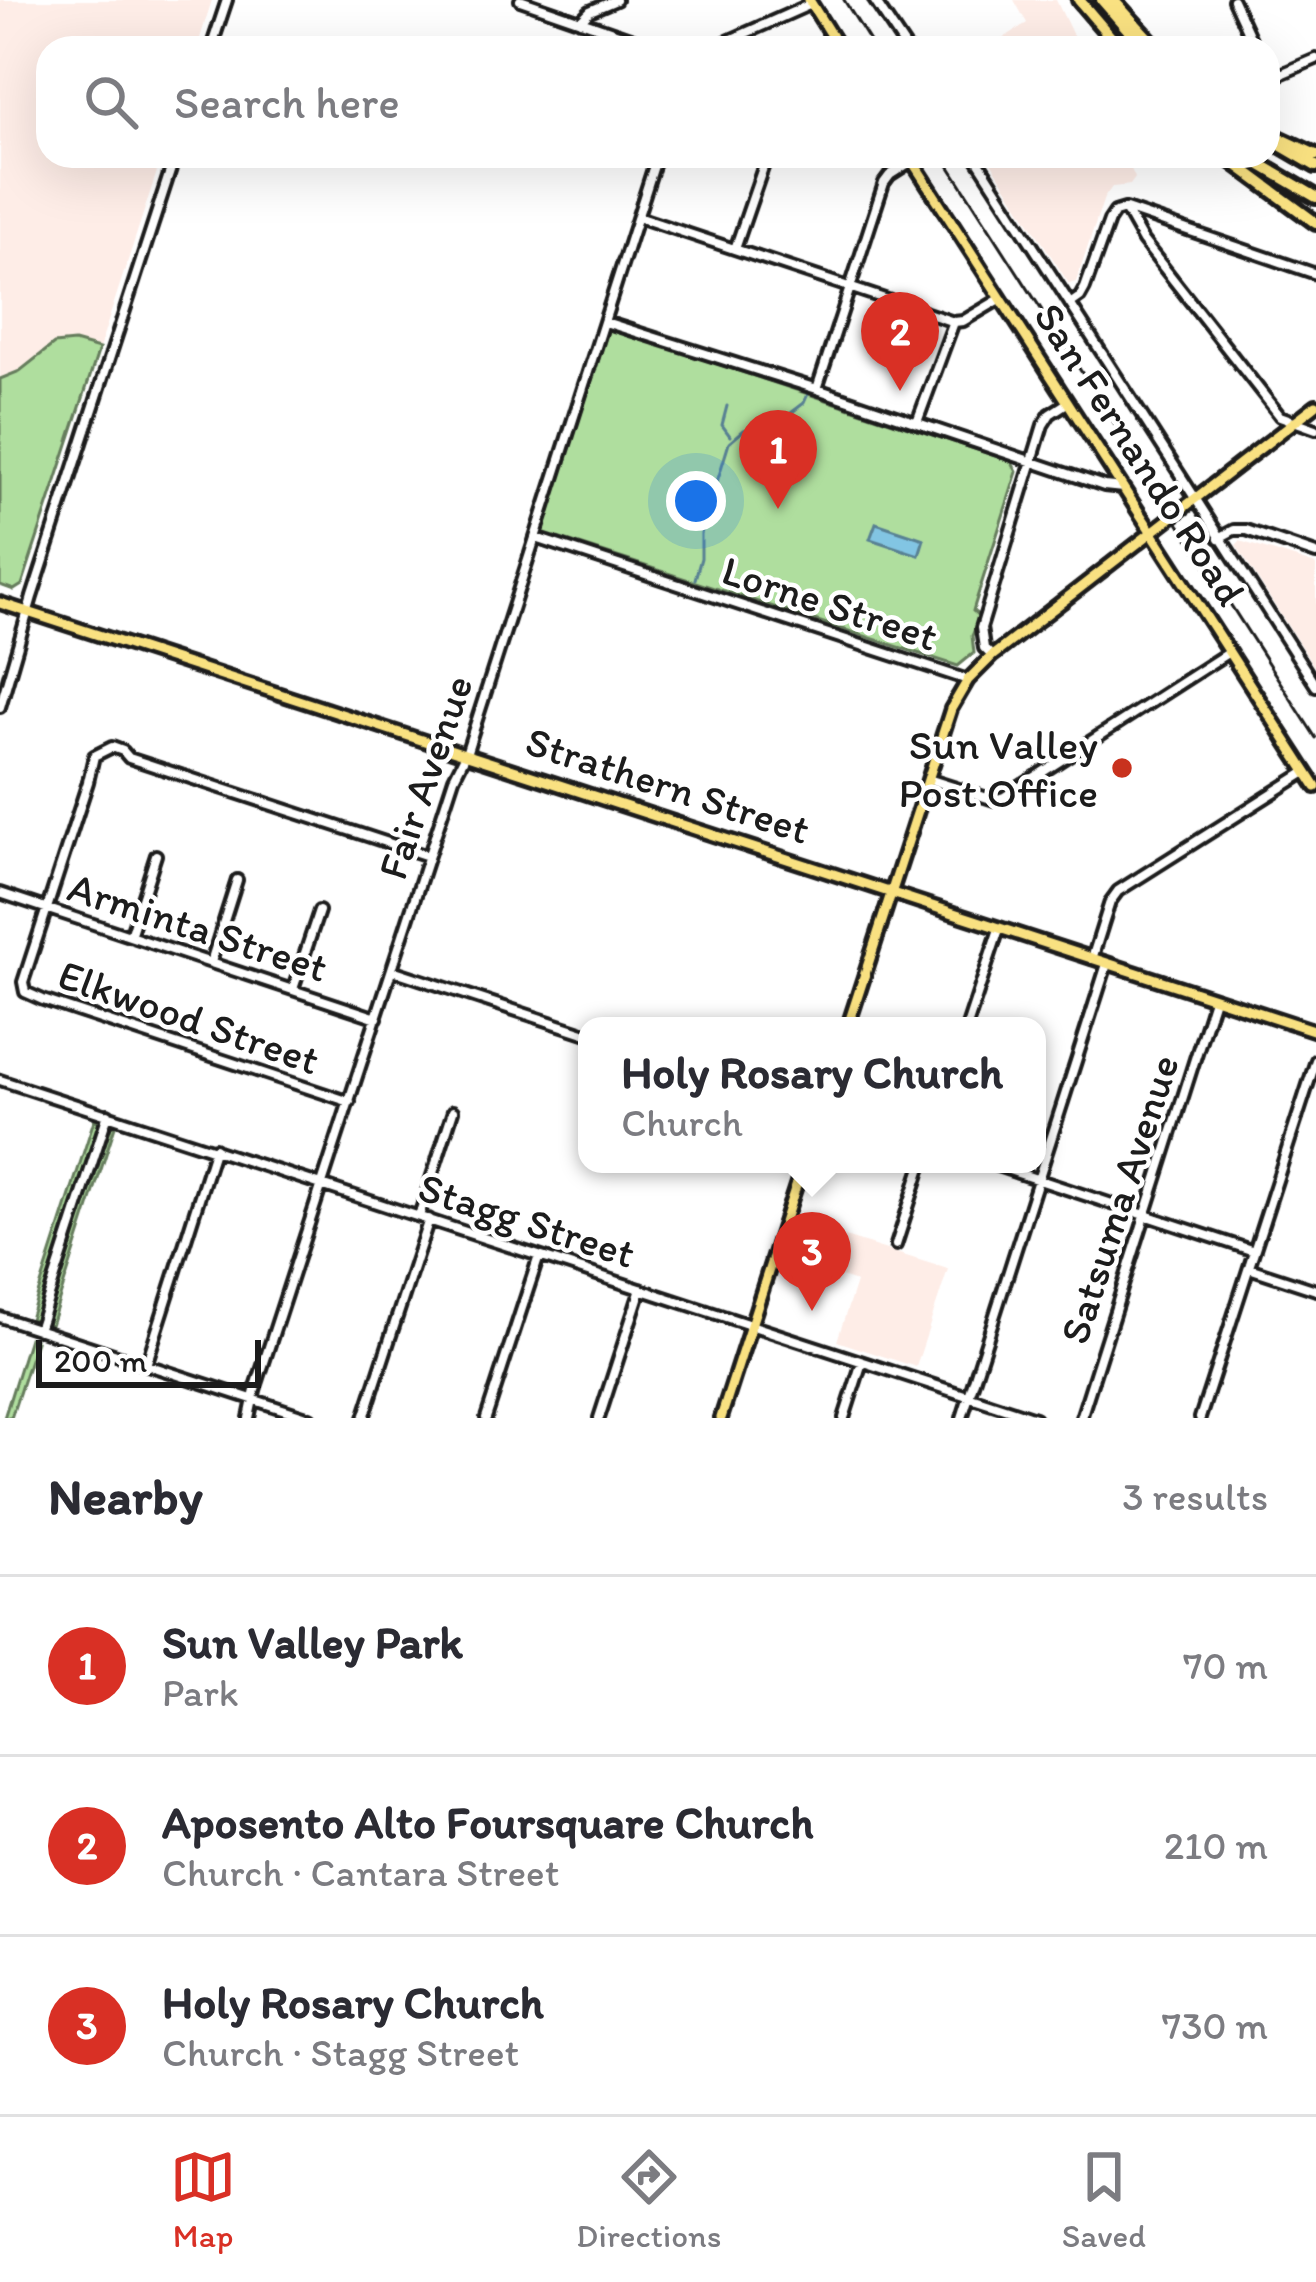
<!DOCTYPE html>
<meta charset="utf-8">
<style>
:root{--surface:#fff;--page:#f7f7f7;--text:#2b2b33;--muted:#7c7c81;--line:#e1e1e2;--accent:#d93025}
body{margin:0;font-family:Itim,sans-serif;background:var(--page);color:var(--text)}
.scale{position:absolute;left:36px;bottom:30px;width:225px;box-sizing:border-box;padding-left:12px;border:6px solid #1c1c1c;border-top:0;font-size:33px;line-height:42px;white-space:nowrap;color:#1c1c1c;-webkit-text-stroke:9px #fff;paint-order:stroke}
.you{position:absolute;left:696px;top:501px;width:42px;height:42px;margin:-30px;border:9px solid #fff;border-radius:50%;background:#1a73e8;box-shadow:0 0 0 18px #1a73e833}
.badge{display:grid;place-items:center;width:78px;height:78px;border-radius:50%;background:var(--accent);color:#fff;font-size:39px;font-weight:700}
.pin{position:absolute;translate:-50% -99px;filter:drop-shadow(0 3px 6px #0008)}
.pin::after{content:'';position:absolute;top:63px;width:42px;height:36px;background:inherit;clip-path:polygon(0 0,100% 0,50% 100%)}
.popup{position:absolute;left:578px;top:1017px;width:468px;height:156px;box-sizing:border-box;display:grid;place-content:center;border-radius:24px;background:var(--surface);filter:drop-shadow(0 3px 9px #0005);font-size:39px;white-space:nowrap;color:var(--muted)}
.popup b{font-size:45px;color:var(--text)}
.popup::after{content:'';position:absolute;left:50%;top:100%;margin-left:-24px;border:24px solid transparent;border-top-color:var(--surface)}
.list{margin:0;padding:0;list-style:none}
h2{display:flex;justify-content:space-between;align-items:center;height:156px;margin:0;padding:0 48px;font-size:51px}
h2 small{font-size:39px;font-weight:400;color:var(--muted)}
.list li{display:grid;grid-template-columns:78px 1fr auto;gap:36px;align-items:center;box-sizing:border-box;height:180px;padding:0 48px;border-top:3px solid var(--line)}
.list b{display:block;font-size:45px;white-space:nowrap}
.list p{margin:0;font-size:39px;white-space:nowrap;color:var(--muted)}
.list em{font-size:39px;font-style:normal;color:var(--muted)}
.icon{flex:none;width:66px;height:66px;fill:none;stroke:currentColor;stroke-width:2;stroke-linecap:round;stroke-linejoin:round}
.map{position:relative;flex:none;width:1316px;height:1418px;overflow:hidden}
.search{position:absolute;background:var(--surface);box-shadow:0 12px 48px #0002;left:36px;right:36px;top:36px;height:132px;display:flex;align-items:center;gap:30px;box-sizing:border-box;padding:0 42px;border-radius:36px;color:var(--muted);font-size:45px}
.sheet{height:696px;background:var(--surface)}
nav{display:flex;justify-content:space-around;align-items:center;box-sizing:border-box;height:168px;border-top:3px solid var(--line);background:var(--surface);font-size:33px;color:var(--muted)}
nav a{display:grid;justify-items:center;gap:6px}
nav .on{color:var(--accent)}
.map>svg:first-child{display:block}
</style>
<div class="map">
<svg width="1316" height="1418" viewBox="0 0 1316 1418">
<rect width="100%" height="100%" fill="#fff"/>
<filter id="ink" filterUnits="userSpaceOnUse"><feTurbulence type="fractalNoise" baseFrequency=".00833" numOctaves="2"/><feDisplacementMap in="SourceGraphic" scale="24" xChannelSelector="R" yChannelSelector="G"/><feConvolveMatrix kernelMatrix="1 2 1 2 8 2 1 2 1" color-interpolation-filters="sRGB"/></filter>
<g filter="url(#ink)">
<path fill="#feede7" d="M0 0H212L197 48H48V156H162L99 349 74 342 54 344 20 371 0 379Z
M1014 0H1056L1079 48H988L1027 23Z
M987 156H1125L1135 178 1130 185 1112 187 1104 198 1076 282 1069 284Z
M1240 541 1316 565V670L1236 545Z
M803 1224 948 1269 916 1367 837 1341 856 1282 790 1260Z"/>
<path fill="#afde9e" stroke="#667d5d" stroke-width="3" d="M609 328 1011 461 1017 472 975 604 973 611 980 617 972 636 974 653 958 666 542 533Z
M74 342 99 349 22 585 14 590 0 585V379L20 371 54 344Z
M94 1120 115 1126 51 1325 30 1319Z
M29 1338 36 1341 11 1418H4Z"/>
<path fill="#82c5e3" stroke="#598193" stroke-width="3" d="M876 523 924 539 919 555 870 539Z"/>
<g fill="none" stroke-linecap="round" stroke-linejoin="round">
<path stroke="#598193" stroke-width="3" d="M727 406 722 425 730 436
M695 579 701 558V534L729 443 744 430 787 416 804 403 808 394"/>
<g stroke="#1c1c1c" stroke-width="16">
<path id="minor" d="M520 0 659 48
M874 0 906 48
M1233 0 1255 48
M580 21 590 11 616 0
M211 48 227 0
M712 48 811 4
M1268 76 1269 79 1316 59
M975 156 1316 686
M1125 209 1143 241 1280 416 1316 429
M1126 209 1316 274
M638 217 954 322
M735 249 767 156
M1070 304 1080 297 1085 288 1109 221 1115 212 1125 209
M605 322 817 389 1104 486 1123 488
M817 389 884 183 890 175 912 161
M917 422 954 322 963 321 1000 299
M536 538 968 680
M1219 538 1234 530H1246L1316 554
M992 656 984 648 981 628 1043 425 1050 414 1067 403
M0 707 32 597 175 156
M928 779 994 800 1004 797 1229 652
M0 893 377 1018
M130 936 156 855
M1092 959 1110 902 1118 891 1306 772
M211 962 237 880
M392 970 587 1034
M293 989 319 911
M967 1026 999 929
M0 1080 1035 1418
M350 1102 43 1000 25 992 23 982 88 782 94 756 112 747 123 751 129 758 428 856
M991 1164 1254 1251
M419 1216 453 1111
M896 1245 922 1164
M1249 1268 1316 1290
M0 1317 310 1418
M38 1330 108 1114
M146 1365 215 1148
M249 1418 255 1390 454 778 466 754 657 156
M364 1418 429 1219
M486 1418 539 1256
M599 1418 641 1289
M844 1418 862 1362
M962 1418 1107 964
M1081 1418 1214 999
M1200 1418 1316 1060"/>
</g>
<g stroke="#1c1c1c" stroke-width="18">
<path id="major" d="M809 0 839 48
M909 156 1316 787
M0 603 1316 1031
M848 1026 951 709 968 680 992 656 1316 405
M721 1418 803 1164"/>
</g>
<g stroke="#1c1c1c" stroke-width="20">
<path id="highway" d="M1079 0 1120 48
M1102 0 1144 48
M1113 0 1157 48
M1275 136 1316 155
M1268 138 1316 166
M1225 156 1316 223
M1246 156 1316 197"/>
</g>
<use href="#minor" stroke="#fff" stroke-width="8"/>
<use href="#major" stroke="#f9e181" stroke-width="9"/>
<use href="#highway" stroke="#f9e181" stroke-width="10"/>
<path stroke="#1c1c1c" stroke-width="3" d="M844 0 874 48
M943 156 1316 738"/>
</g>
</g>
<circle fill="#c8321e" stroke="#fff" stroke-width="4.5" cx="1122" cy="768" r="12"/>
<g text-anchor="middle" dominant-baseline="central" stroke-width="9" stroke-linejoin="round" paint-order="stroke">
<g font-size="42" fill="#1c1c1c" stroke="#fff">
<text transform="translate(1140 454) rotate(57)">San Fernando Road</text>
<text transform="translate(830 603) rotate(18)">Lorne Street</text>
<text transform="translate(425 777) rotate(-71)">Fair Avenue</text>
<text transform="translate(668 785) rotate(18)">Strathern Street</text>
<text transform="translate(198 927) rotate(18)">Arminta Street</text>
<text transform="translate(189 1017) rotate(19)">Elkwood Street</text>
<text transform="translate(1119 1199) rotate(-72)">Satsuma Avenue</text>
<text transform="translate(527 1220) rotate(18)">Stagg Street</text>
</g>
<g font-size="42" fill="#1c1c1c" stroke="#fff" text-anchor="end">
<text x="1098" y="744">Sun Valley<tspan x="1098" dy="48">Post Office</tspan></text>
</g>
</g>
</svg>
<div class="scale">200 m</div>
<div class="you"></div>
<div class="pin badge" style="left:778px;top:509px">1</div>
<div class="pin badge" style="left:900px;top:391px">2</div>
<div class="pin badge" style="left:812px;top:1311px">3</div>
<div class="popup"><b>Holy Rosary Church</b>Church</div>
<div class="search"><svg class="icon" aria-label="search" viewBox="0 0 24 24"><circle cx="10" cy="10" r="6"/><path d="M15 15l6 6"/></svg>Search here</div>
</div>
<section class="sheet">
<h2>Nearby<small>3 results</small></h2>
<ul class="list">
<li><span class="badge">1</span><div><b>Sun Valley Park</b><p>Park</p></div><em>70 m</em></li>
<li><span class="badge">2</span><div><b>Aposento Alto Foursquare Church</b><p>Church · Cantara Street</p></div><em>210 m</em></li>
<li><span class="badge">3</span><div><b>Holy Rosary Church</b><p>Church · Stagg Street</p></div><em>730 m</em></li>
</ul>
</section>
<nav>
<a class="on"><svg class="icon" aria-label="map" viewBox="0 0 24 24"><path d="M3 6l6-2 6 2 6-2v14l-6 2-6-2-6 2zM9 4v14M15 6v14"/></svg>Map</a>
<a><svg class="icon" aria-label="directions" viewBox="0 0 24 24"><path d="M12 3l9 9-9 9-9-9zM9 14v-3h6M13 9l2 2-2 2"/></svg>Directions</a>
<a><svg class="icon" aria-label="saved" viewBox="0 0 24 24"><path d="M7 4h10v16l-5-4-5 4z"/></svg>Saved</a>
</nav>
